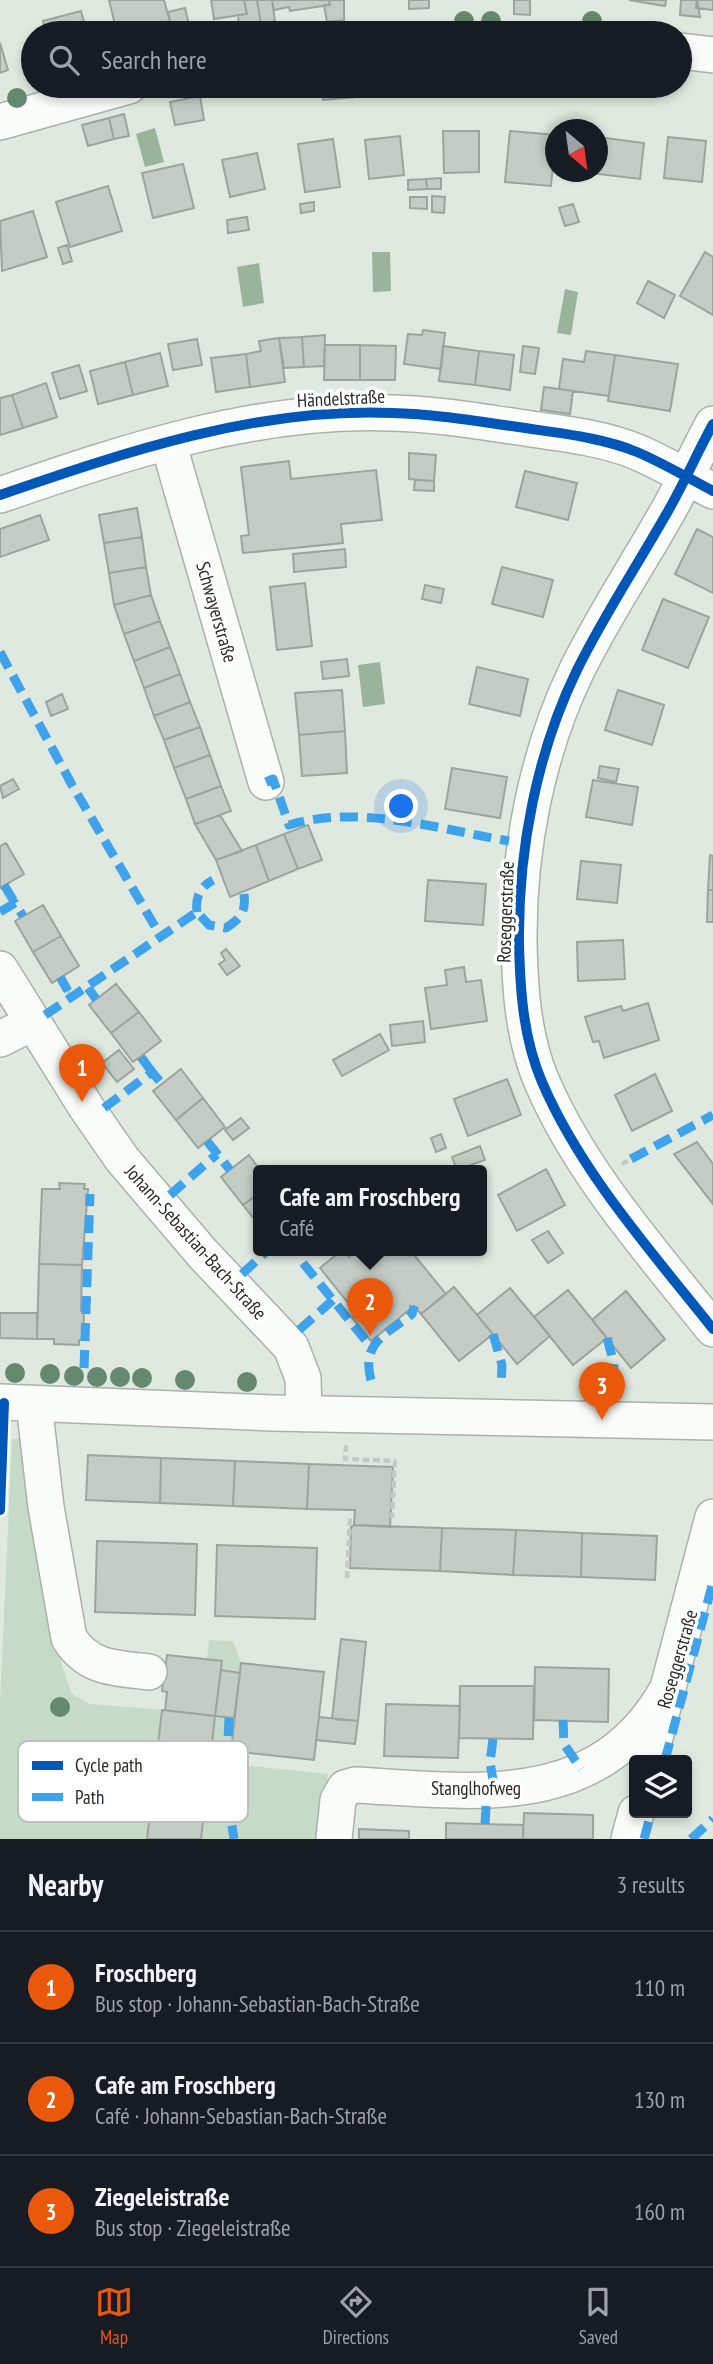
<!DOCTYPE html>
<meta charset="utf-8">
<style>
:root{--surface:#171b24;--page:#242831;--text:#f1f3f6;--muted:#9ea1a6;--line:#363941;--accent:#ea580c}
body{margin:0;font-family:"PT Sans Narrow",sans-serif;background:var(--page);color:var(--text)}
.controls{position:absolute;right:21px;bottom:21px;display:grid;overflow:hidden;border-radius:7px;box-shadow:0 4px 10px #0003}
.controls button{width:63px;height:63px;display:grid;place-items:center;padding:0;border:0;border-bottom:2px solid var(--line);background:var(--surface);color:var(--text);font:35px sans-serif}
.compass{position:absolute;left:545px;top:119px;width:63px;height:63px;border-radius:50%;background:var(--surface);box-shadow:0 4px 10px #0003;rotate:151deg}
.you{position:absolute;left:402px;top:807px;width:24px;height:24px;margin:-18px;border:5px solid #fff;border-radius:50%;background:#1a73e8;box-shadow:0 0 0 10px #1a73e833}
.badge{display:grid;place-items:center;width:46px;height:46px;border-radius:50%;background:var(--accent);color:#fff;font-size:23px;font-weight:700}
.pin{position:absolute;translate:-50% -58px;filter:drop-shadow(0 2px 4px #0008)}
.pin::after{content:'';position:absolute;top:37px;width:24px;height:21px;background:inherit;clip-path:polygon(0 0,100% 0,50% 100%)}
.popup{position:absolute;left:253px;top:1165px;width:234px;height:91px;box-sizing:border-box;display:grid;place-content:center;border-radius:7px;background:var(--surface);filter:drop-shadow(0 2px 5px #0005);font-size:23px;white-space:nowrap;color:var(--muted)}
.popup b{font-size:26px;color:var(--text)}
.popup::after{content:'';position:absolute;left:50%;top:100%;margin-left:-14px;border:14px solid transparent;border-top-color:var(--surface)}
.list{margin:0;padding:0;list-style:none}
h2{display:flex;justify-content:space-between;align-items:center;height:91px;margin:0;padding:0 28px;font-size:30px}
h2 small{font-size:23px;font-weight:400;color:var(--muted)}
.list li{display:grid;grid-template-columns:46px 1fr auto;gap:21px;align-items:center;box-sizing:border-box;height:112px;padding:0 28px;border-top:2px solid var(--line)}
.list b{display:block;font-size:26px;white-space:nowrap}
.list p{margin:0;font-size:23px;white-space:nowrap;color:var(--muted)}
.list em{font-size:23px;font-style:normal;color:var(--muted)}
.icon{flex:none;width:38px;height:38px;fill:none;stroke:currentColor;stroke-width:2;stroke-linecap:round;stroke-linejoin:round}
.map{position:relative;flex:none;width:713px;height:1839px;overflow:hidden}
.search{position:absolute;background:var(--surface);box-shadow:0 4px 10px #0003;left:21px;right:21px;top:21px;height:77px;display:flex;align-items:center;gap:18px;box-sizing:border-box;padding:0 24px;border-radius:38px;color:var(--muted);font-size:26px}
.sheet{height:427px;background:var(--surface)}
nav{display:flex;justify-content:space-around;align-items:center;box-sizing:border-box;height:98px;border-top:2px solid var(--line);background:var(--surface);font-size:19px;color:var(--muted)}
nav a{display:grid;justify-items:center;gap:4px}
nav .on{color:var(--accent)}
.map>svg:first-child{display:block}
</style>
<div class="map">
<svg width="713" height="1839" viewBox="0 0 713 1839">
<rect width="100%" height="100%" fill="#e0e9e0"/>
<path fill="#c5dac7" d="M27 1438 62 1666 72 1694 90 1704 165 1710 167 1692 162 1691 167 1655 207 1659 209 1640 233 1641 241 1663 232 1764 328 1774 321 1839H0V1704L12 1439Z"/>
<path fill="#99b49b" d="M155 128 164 162 145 167 136 134Z
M372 252H390L391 291 373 292Z
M259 263 264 303 243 307 237 267Z
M565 289 578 292 571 335 557 333Z
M380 662 385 704 363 707 358 665Z"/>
<path fill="#c5ccc6" stroke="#9da39d" stroke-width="2" d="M109 0H164L172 29 153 33H117Z
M211 0H244L247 14 214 19Z
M244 0H257L261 24 239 27 238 15 247 14Z
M257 0H272L275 21 261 24Z
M272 0H329L330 5 290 11 289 7 274 10Z
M329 0H344V20L327 22 324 5H330Z
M409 0H429V8L409 9Z
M514 0H530V15L514 14Z
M629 0H666L665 6Z
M681 0H697L700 17 680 15Z
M697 0H713V10L696 8Z
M185 8 191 33H169L168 29H172L168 12Z
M81 11 87 33H46L43 21Z
M0 43 8 70 0 73Z
M322 86H355L356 97 323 100Z
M403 86H433V95L403 96Z
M200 96 204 120 175 125 170 102Z
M124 114 129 136 114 139 109 118Z
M109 118 114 139 88 146 82 125Z
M443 131H479V172L444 173Z
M510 131 556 135 551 186 505 182Z
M400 136 404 175 369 179 365 140Z
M598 137 644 143 640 179 590 173 598 172Z
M668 137 706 141 702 182 664 178Z
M333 139 340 187 305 192 298 144Z
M257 153 265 189 230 197 222 160Z
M183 164 194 208 153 218 142 173Z
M441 178V189H427L426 179Z
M426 179 427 189 408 190V180Z
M108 186 122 231 70 247 56 202Z
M432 196 445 197 444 213 432 212Z
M410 197H427V209L410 208Z
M314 202V211L301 213 300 204Z
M573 204 579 222 565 226 559 208Z
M33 211 47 257 2 271 0 221Z
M247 217 249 230 228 233 227 220Z
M67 245 72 261 63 264 58 248Z
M705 252 713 257V315L680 296Z
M648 281 675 295 664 318 637 303Z
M423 330 445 333 441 369 404 364 408 334 422 335Z
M325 335 324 366 304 367 302 337Z
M302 337 304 367 284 368 279 338Z
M279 338 285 382 250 387 246 354 261 351 259 341Z
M197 339 202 365 173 370 168 344Z
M325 345H360V380H324Z
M360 345 396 346 395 380H360Z
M443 346 479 351 475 385 439 381Z
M523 346 539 348 535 374 520 372Z
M479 351 514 355 510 390 475 385Z
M586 351 615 355 609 396 559 389 563 359 584 362Z
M160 353 168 386 133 395 125 362Z
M246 354 250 387 216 392 211 358Z
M615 355 678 364 670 411 608 401Z
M125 362 133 395 98 404 90 371Z
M79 365 87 391 60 399 52 373Z
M46 383 57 417 23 428 12 395Z
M544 387 573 391 570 414 541 410Z
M12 395 23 428 0 435V398Z
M409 453 436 455 434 481 409 479Z
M289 461 291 479 376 470 382 520 341 524 343 543 243 553 241 536 249 535 241 467Z
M525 471 577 483 568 520 516 507Z
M415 480 434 481V491L414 490Z
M137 508 142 537 104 543 99 515Z
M40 515 49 540 0 557V529Z
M697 529 713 537V593L675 574Z
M142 537 146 567 109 573 104 543Z
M345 549 346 567 294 572 293 554Z
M146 567 151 595 114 605 109 573Z
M502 567 553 580 543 617 492 604Z
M305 583 312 646 277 650 270 587Z
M425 585 444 589 441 603 422 599Z
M151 595 160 621 124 634 114 605Z
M663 599 709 617 688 668 642 650Z
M160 621 170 647 134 661 124 634Z
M170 647 180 674 144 688 134 661Z
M347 659 349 676 323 679 321 662Z
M477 667 528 679 520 716 469 704Z
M180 674 190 702 154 716 144 688Z
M342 690 345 731 299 735 295 693Z
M618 690 664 705 652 745 605 730Z
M62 694 68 709 51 716 46 702Z
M190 702 200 727 164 740 154 716Z
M200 727 210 755 174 768 164 740Z
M345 731 347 773 302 776 299 735Z
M210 755 221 786 186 799 174 768Z
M600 766 619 769 616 782 598 778Z
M452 768 507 777 500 818 445 809Z
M13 779 19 789 3 798 0 786Z
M593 780 638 787 632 825 586 817Z
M221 786 231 811 195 824 186 799Z
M220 815 242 851 216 860 195 824Z
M308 825 322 860 298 869 284 834Z
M284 834 298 869 269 881 256 845Z
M6 843 24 874 0 888V846Z
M256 845 269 881 230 897 216 860Z
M710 855 713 856V890H708Z
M581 861 621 865 617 903 577 899Z
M428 880 486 884 483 925 425 921Z
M708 890H713V922H707Z
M43 905 61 936 33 952 15 921Z
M61 936 79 966 52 983 33 952Z
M623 940 625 979 578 981 577 942Z
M226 949 240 966 227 975 219 964 225 960 221 953Z
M464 967 466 982 481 980 487 1021 431 1029 425 988 447 985 445 970Z
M116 984 139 1012 111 1033 89 1005Z
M648 1003 659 1040 604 1058 599 1041 593 1042 585 1017 621 1006 623 1011Z
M139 1012 161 1041 133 1062 111 1033Z
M423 1021 425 1042 392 1046 390 1025Z
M380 1034 389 1050 342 1076 333 1060Z
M119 1050 134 1069 117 1082 102 1063Z
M181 1069 203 1098 176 1120 153 1091Z
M655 1074 672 1111 632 1131 615 1095Z
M507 1079 521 1115 468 1136 454 1099Z
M203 1098 225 1127 198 1148 176 1120Z
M241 1118 249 1128 233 1140 225 1130Z
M441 1134 446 1148 436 1152 431 1138Z
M697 1142 713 1164V1204L674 1154Z
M480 1146 485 1160 457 1170 452 1157Z
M249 1155 260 1170 258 1194 243 1205 221 1177Z
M546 1169 565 1205 517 1231 498 1195Z
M59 1183 85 1184 84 1189H88L82 1265 39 1264 42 1189H60Z
M258 1194V1224L243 1205Z
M548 1231 563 1253 548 1263 532 1240Z
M342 1250 349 1257 357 1250H410L446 1294 421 1314 414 1306 371 1341 352 1318 357 1314 320 1268Z
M39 1264 82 1265 81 1311H84L83 1340H79V1345L54 1344V1339H37Z
M454 1287 493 1334 459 1361 421 1314Z
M510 1288 550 1336 517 1364 477 1315Z
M568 1290 607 1338 573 1365 534 1317Z
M626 1291 665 1339 631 1368 592 1320Z
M0 1313H37V1339L0 1338Z
M88 1455 161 1458 160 1503 86 1500Z
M161 1458 235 1461 233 1506 160 1503Z
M235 1461 309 1464 307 1509 233 1506Z
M309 1464 393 1467 390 1527 354 1525 355 1510 307 1509Z
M354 1525 442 1528 440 1571 350 1568 351 1527Z
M442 1528 516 1530 513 1575 440 1571Z
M516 1530 582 1533 581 1577 513 1575Z
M582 1533 657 1536 655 1580 581 1577Z
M97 1541 197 1544 195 1615 95 1612Z
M217 1545 317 1548 315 1619 215 1616Z
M341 1639 366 1642 358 1721 332 1719Z
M167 1655 222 1661 215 1716 165 1710 167 1692 162 1691Z
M241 1663 324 1672 314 1760 231 1751Z
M535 1667 609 1669 608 1722 534 1720Z
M221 1670 240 1673 234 1718 215 1716Z
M460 1686H534L533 1739 459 1738Z
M386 1704 460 1706 458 1758 384 1756Z
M162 1710 215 1716 201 1839H147Z
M319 1717 358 1721 355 1744 316 1740Z
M524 1813 593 1815V1839H523Z
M446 1823 523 1825V1839H446Z
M359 1829 409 1831V1839H359Z"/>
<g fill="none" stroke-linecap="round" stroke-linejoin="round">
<g stroke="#aab1aa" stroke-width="38">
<path id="minor" d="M680 51 713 55
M0 122 129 86
M713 424C696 455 682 488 664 518 635 569 603 617 577 670 537 752 518 850 519 942 520 989 523 1038 542 1082 581 1173 652 1252 713 1329
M168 442 266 782
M0 495C125 452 258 407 392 413 435 414 476 421 518 427 557 433 601 437 637 452 663 463 688 478 713 491
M0 969 86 1107 122 1159 203 1254 291 1347 303 1378 304 1414
M0 1039 32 1023
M0 1402 272 1413 713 1422
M34 1404 46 1507 69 1638C88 1669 116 1668 149 1672
M649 1760 713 1517
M334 1839 338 1800 345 1788 355 1785C473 1791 597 1813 667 1690
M629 1839 636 1813"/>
</g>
<path stroke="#c6c9c6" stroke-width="4.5" stroke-dasharray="7 3.5" stroke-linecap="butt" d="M68 991 72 998
M622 1164 631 1159
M346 1445 345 1459 395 1461 392 1518
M0 1510 3 1431
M347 1578 350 1517"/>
<use href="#minor" stroke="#fafcfa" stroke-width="35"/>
<path stroke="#3ea3eb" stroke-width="9" stroke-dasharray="18 9" stroke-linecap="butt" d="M0 652 72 785 160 935
M266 782 273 779 289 825C360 804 438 829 509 841
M4 885 15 903
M0 912 15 903 23 916
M197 912C195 897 200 887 213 880
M60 977 68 991
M88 988 96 999
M45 1015 197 912 209 925 226 928C241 918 246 912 244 894
M141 1057 152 1072
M104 1108 152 1072 162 1084
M207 1141 230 1170
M631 1159 713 1115
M170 1195 217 1154
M303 1263 371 1347
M242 1274 268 1250
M299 1330 333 1300
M493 1334 502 1365 501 1386
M607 1338 614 1364 612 1388
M84 1368 90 1194
M371 1380C361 1342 386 1335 412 1314L414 1306
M229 1718 226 1786 234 1839
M563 1720 564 1744 581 1769
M493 1739 490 1762 495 1792
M665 1760 713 1582
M485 1824 487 1791
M644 1839 651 1813
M691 1839 713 1819"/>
<g stroke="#fff" stroke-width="15">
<path id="cycleway" d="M713 424C696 455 682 488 664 518 635 569 603 617 577 670 537 752 518 850 519 942 520 989 523 1038 542 1082 581 1173 652 1252 713 1329
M0 495C125 452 258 407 392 413 435 414 476 421 518 427 557 433 601 437 637 452 663 463 688 478 713 491
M0 1510 4 1403"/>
</g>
<use href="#cycleway" stroke="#0057b8" stroke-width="10"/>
</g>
<g fill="#65896e">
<circle cx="464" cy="21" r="10"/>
<circle cx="491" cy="21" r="10"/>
<circle cx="592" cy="21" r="10"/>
<circle cx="17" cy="98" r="10"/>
<circle cx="15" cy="1373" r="10"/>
<circle cx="50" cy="1374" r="10"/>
<circle cx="74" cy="1376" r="10"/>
<circle cx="97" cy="1377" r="10"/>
<circle cx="120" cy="1377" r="10"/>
<circle cx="142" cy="1378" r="10"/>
<circle cx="185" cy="1380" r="10"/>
<circle cx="247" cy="1382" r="10"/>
<circle cx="60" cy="1707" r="10"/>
</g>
<g text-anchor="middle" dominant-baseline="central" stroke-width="7" stroke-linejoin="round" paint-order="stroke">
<g font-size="19" fill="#252c26" stroke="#fff">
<text transform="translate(341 398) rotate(-3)">Händelstraße</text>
<text transform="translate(217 612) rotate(74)">Schwayerstraße</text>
<text transform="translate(505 912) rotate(-88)">Roseggerstraße</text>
<text transform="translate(196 1242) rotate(48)">Johann-Sebastian-Bach-Straße</text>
<text transform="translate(677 1659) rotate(-74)">Roseggerstraße</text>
<text x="476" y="1788">Stanglhofweg</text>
</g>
</g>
<rect x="18" y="1741" width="230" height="81" rx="10" fill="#fff" stroke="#bec0be" stroke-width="2"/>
<rect x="32" y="1761" width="31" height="9" fill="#0057b8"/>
<rect x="32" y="1793" width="31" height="8" fill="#3ea3eb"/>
<g font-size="19" fill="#252c26">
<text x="75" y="1772">Cycle path</text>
<text x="75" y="1804">Path</text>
</g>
</svg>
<div class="controls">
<button><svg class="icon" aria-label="layers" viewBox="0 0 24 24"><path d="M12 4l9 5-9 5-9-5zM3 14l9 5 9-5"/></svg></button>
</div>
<svg class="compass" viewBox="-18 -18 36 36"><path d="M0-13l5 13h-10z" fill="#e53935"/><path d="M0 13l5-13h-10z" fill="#9ea1a6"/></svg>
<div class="you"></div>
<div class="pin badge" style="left:82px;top:1102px">1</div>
<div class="pin badge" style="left:370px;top:1336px">2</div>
<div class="popup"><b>Cafe am Froschberg</b>Café</div>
<div class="pin badge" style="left:602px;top:1420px">3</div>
<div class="search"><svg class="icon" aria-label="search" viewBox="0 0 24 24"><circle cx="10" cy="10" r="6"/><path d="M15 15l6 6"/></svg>Search here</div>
</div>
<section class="sheet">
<h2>Nearby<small>3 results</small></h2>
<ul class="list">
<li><span class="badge">1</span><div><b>Froschberg</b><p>Bus stop · Johann-Sebastian-Bach-Straße</p></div><em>110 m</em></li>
<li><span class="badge">2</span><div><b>Cafe am Froschberg</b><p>Café · Johann-Sebastian-Bach-Straße</p></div><em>130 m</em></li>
<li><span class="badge">3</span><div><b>Ziegeleistraße</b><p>Bus stop · Ziegeleistraße</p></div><em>160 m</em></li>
</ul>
</section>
<nav>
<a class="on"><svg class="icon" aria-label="map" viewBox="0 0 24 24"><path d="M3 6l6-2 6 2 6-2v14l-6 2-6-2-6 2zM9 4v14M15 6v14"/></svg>Map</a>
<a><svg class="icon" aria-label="directions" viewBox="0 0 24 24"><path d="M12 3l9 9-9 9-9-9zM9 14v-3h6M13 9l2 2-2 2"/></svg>Directions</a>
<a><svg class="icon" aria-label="saved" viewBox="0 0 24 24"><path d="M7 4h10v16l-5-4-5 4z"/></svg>Saved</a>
</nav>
